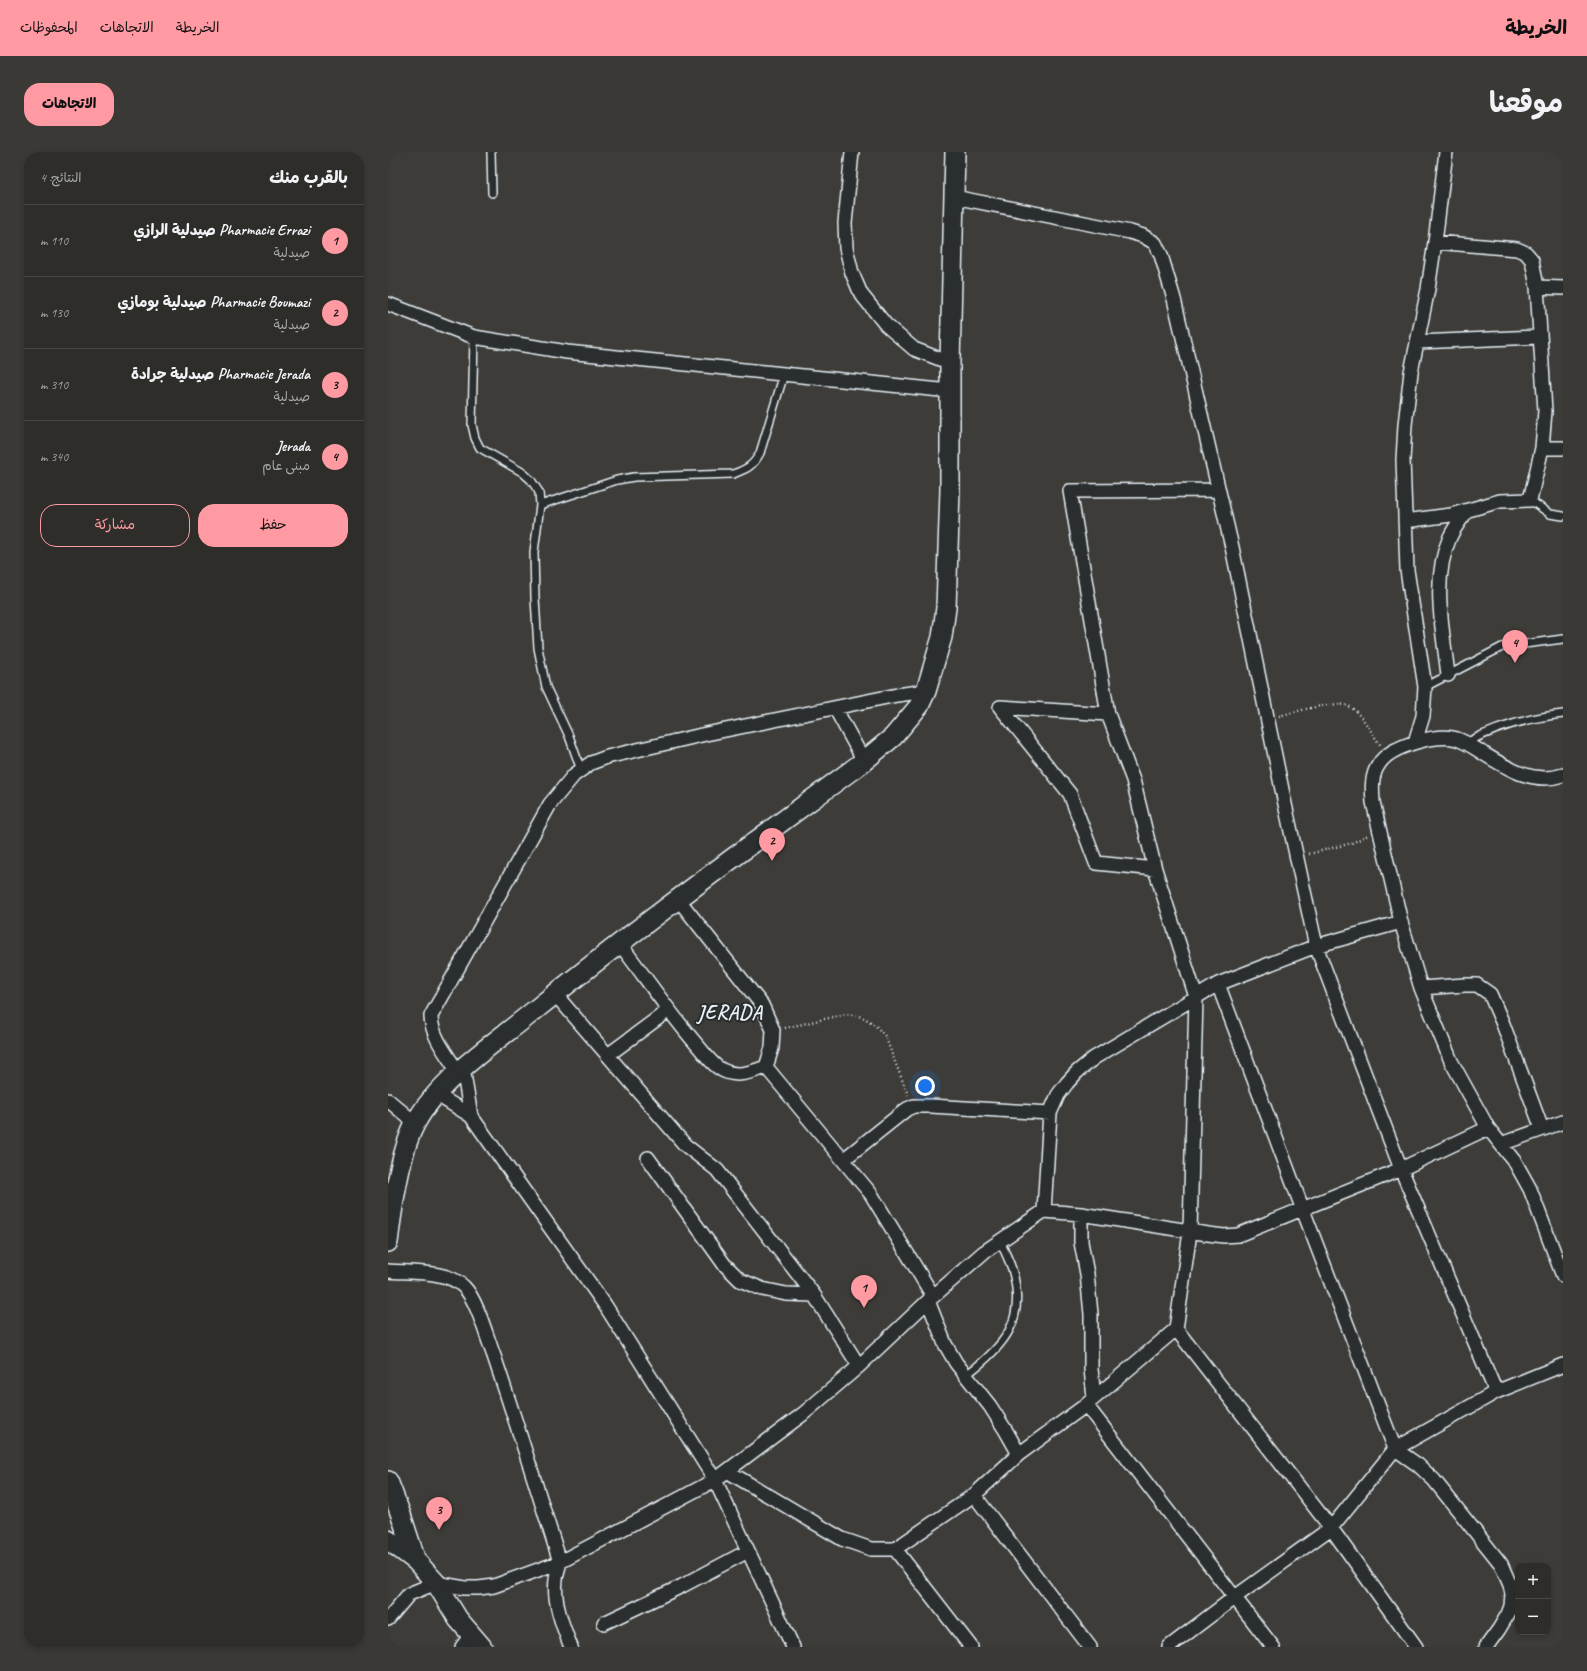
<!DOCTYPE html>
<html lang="ar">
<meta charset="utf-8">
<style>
:root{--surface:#2e2d2a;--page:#3a3936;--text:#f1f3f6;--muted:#a7a8a8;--line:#494947;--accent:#ff9aa2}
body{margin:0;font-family:Caveat,"Playpen Sans Arabic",sans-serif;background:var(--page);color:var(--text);direction:rtl}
.controls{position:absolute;right:12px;bottom:12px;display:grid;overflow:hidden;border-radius:8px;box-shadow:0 2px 6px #0003}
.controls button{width:36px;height:36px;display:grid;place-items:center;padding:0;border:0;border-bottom:1px solid var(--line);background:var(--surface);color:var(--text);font:20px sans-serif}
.you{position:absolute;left:537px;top:934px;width:14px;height:14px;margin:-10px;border:3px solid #fff;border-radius:50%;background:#1a73e8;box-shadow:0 0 0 6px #1a73e833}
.badge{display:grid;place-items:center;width:26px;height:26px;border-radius:50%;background:var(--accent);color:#111;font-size:13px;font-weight:700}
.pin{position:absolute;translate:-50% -33px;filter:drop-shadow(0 1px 2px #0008)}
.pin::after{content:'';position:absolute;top:21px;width:14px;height:12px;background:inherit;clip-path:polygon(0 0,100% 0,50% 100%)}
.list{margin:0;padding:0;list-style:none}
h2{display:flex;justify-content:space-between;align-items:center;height:52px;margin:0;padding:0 16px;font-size:17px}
h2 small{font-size:13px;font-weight:400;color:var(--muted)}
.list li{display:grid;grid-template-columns:26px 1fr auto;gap:12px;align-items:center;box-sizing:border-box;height:72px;padding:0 16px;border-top:1px solid var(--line)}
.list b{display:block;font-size:15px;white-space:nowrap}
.list p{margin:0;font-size:13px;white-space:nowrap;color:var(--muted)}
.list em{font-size:13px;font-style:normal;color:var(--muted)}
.actions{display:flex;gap:8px;padding:12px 16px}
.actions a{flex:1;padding:9px 0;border:1px solid var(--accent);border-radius:16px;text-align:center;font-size:14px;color:var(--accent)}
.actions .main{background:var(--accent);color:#111}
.map{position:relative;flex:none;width:1175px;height:1495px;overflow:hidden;direction:ltr;border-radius:16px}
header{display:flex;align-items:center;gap:24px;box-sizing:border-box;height:56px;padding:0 20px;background:var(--accent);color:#111}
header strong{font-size:19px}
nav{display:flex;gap:22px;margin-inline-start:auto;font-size:14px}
.intro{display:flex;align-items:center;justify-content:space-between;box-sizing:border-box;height:96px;padding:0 24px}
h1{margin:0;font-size:28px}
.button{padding:10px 18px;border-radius:16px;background:var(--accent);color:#111;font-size:14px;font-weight:700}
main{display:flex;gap:24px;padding:0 24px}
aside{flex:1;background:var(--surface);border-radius:16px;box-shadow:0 2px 6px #0003}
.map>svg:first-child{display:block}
</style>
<header>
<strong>الخريطة</strong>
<nav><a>الخريطة</a><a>الاتجاهات</a><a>المحفوظات</a></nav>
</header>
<div class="intro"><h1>موقعنا</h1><a class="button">الاتجاهات</a></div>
<main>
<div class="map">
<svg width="1175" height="1495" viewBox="0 0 1175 1495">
<rect width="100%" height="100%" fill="#3d3c38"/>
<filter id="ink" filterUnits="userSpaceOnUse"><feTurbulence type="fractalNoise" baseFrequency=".025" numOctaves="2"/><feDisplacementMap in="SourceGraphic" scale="8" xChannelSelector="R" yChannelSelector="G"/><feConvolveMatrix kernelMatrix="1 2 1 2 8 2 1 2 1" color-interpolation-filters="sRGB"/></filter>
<g filter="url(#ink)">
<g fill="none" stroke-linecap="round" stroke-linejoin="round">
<g stroke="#e8f1f8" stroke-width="10">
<path id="lane" d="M103 0 104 41
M86 185 84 273 87 286 92 296 134 320 143 328 151 340 152 353 146 400 147 446 150 496 158 535 181 584 193 618
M1142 348 1162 362 1175 364
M152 353 229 328 246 325 345 322C359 317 365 314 372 301L396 222
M1037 535 1114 495 1175 487
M1078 591C1109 574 1140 566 1175 562
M578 1223C617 1194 639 1168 624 1117 621 1108 616 1098 612 1089"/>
</g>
<g stroke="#e8f1f8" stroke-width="16">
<path id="street" d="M464 0 457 71 458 96 464 121 473 142 498 173 526 197 562 211
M566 45 742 80 755 84 767 91 773 103 786 147 844 395 897 652 928 794 1013 1017 1108 1240
M1149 135 1175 136
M0 152 86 185 179 200 562 239
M1029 190 1152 185
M1154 296H1175
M1017 369 1063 363 1112 349 1142 348 1154 296 1157 259 1149 135 1144 108 1138 101 1129 97 1047 90
M1060 523C1055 478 1043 428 1062 385 1066 376 1073 367 1079 359
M447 556 476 609
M720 562 612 555 682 642 708 711 767 717
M1027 590 1035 564 1037 535 1019 418 1015 308 1017 273 1023 220 1040 137 1047 90 1058 0
M1175 623C1144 633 1119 616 1093 600 1085 595 1078 590 1069 587 1049 581 1002 594 991 612 983 623 984 637 985 650L1013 770 1033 836 1063 909 1100 976 1127 1010 1142 1037 1175 1124
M290 747 374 853 385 878 384 896 378 915
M232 792C258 826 282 862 310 894 317 902 324 913 334 918 349 926 363 920 378 915
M830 832 915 1058 1007 1297 1030 1313 1046 1328 1113 1412 1122 1433 1124 1442 1123 1454 1120 1462 1111 1477 1098 1495
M1033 836 1077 833H1089L1102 842 1115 872 1154 977
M167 842 297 993 329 1018 426 1143 471 1214
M220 903 281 858
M378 915 483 1042 545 1144
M75 916 83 964
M70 920C60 904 43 884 43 864L162 652 186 623 203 611 219 605 318 582 509 543 538 539
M48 942 83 964 217 1153 327 1328 405 1495
M0 948 27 971
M1113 992 1175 970
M260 1006 336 1112 352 1128 374 1137 398 1142 426 1143
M455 1008 519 957 526 954H543L662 961
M656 1059 693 1062 820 1082 836 1084 850 1083 1013 1017 1100 976
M693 1062V1090L699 1122 703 1162V1217L706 1246
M0 1119C22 1121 60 1118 76 1135 89 1148 99 1186 106 1204 129 1273 151 1342 172 1410 171 1416 168 1422 168 1428 165 1450 175 1475 183 1495
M540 1149 557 1192 568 1211 602 1254 618 1279 631 1302
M788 1177 943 1376 1028 1495
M698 1253 885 1495
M339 1319 454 1387 483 1397H507L586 1343 631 1302 698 1253 788 1177 802 1080 808 845 767 717 745 628 720 562 682 339 830 338
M586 1343 702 1495
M507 1397 583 1495
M0 1467 21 1442 48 1431 77 1436H91L106 1434 172 1410 327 1328 415 1262 471 1214 540 1149 596 1100 656 1059 662 961 670 943 679 931 689 920 706 906 830 832 928 794 1013 770
M216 1471 294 1434 360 1399
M74 1495 83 1483
M781 1495 847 1445 943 1376 1007 1297 1108 1240 1175 1213"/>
</g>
<g stroke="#e8f1f8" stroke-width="22">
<path id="secondary" d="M0 1090C4 1057 12 998 28 970 51 928 105 892 142 862 251 774 364 692 476 609L505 585 531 554 538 539 554 485 558 456 562 338V211L567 0
M0 1329 13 1363 28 1409
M0 1388 28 1409 48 1431 70 1467 94 1495"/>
</g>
<path stroke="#e8f1f8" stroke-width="2.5" stroke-dasharray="1 3" stroke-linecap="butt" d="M891 564C907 560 946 548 960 554 972 559 985 583 993 594
M921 702 964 691 980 683
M397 876 458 862 471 864 480 868 488 874 497 884 520 943"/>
<use href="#lane" stroke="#2a2d2e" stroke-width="7"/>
<use href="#street" stroke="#2a2d2e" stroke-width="13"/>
<use href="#secondary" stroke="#2a2d2e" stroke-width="19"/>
</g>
</g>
<g text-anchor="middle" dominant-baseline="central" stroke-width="4" stroke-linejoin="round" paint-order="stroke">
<g font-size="20" font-weight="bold" letter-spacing="1" fill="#e8f1f8" stroke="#2a2d2e">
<text x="342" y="860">JERADA</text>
</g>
</g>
</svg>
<div class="controls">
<button>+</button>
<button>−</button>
</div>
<div class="you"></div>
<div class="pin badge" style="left:476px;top:1156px">1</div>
<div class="pin badge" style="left:384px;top:709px">2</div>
<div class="pin badge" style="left:51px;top:1378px">3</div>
<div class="pin badge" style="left:1127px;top:511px">4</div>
</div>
<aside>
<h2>بالقرب منك<small>النتائج: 4</small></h2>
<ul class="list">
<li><span class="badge">1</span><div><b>Pharmacie Errazi صيدلية الرازي</b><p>صيدلية</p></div><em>110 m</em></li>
<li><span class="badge">2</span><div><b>Pharmacie Boumazi صيدلية بومازي</b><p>صيدلية</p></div><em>130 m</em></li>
<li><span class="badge">3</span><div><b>Pharmacie Jerada صيدلية جرادة</b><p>صيدلية</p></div><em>310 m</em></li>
<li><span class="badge">4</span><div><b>Jerada</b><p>مبنى عام</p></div><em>340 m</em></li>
</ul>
<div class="actions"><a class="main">حفظ</a><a>مشاركة</a></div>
</aside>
</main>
